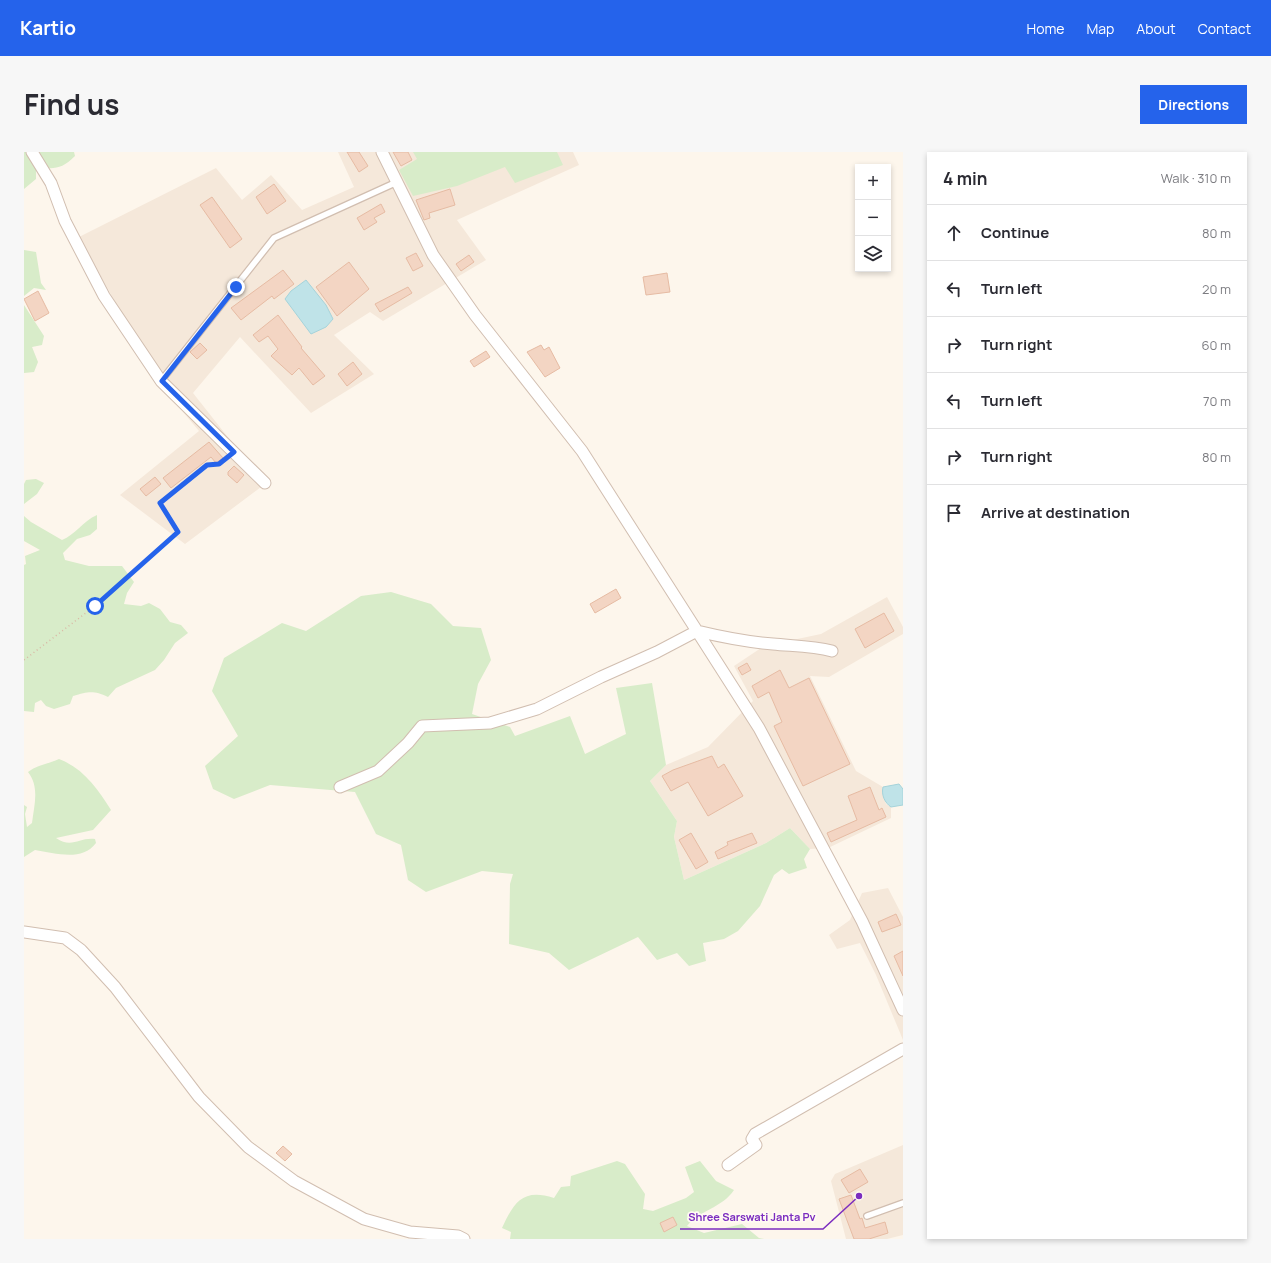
<!DOCTYPE html>
<meta charset="utf-8">
<style>
:root{--surface:#fff;--page:#f7f7f7;--text:#2b2b33;--muted:#7c7c81;--line:#e1e1e2;--accent:#2563eb}
body{margin:0;font-family:Manrope,sans-serif;background:var(--page);color:var(--text)}
.controls{position:absolute;right:12px;top:12px;display:grid;overflow:hidden;border-radius:0px;box-shadow:0 2px 6px #0003}
.controls button{width:36px;height:36px;display:grid;place-items:center;padding:0;border:0;border-bottom:1px solid var(--line);background:var(--surface);color:var(--text);font:20px sans-serif}
.stop{position:absolute;width:12px;height:12px;margin:-9px;border:3px solid #2563eb;border-radius:50%;background:#fff}
.stop.end{background:#2563eb;border-color:#fff;box-shadow:0 1px 4px #0008}
.list{margin:0;padding:0;list-style:none}
h2{display:flex;justify-content:space-between;align-items:center;height:52px;margin:0;padding:0 16px;font-size:17px}
h2 small{font-size:13px;font-weight:400;color:var(--muted)}
.list li{display:grid;grid-template-columns:26px 1fr auto;gap:12px;align-items:center;box-sizing:border-box;height:56px;padding:0 16px;border-top:1px solid var(--line)}
.list b{display:block;font-size:15px;white-space:nowrap}
.list em{font-size:13px;font-style:normal;color:var(--muted)}
.icon{flex:none;width:22px;height:22px;fill:none;stroke:currentColor;stroke-width:2;stroke-linecap:round;stroke-linejoin:round}
.map{position:relative;flex:none;width:879px;height:1087px;overflow:hidden;border-radius:0px}
header{display:flex;align-items:center;gap:24px;box-sizing:border-box;height:56px;padding:0 20px;background:var(--accent);color:#fff}
header strong{font-size:19px}
nav{display:flex;gap:22px;margin-inline-start:auto;font-size:14px}
.intro{display:flex;align-items:center;justify-content:space-between;box-sizing:border-box;height:96px;padding:0 24px}
h1{margin:0;font-size:28px}
.button{padding:10px 18px;border-radius:0px;background:var(--accent);color:#fff;font-size:14px;font-weight:700}
main{display:flex;gap:24px;padding:0 24px}
aside{flex:1;background:var(--surface);border-radius:0px;box-shadow:0 2px 6px #0003}
.map>svg:first-child{display:block}
</style>
<header>
<strong>Kartio</strong>
<nav><a>Home</a><a>Map</a><a>About</a><a>Contact</a></nav>
</header>
<div class="intro"><h1>Find us</h1><a class="button">Directions</a></div>
<main>
<div class="map">
<svg width="879" height="1087" viewBox="0 0 879 1087">
<rect width="100%" height="100%" fill="#fdf6ec"/>
<path fill="#f5e8da" d="M314 0H549L555 13 433 68 462 108 359 169 346 160 310 183 350 222 287 261 216 185 169 241 241 332 161 392 96 343 175 279 139 236 55 85 192 16 218 48 247 23 278 58 330 35Z
M863 445 879 475V482L805 525 786 524 832 619 859 635 858 639 862 652 867 655V666L804 696 786 697 766 676 742 691 660 728 650 685 653 669 626 629 642 613 684 595 729 549 710 514 740 494 797 482Z
M864 736 879 765V888L852 823 836 791 813 797 805 783 826 768 838 741Z
M879 993V1083L863 1087H822L807 1029 811 1022Z"/>
<path fill="#d8ecc9" d="M0 0H50L51 4C37 18 30 17 12 15V27L0 37Z
M389 0H533L539 13 491 31 481 15 433 34 389 44 375 18 393 7Z
M0 98 12 100 17 131 22 138 10 136 0 144Z
M0 153 20 184 18 193 8 195 14 210 10 220 0 221Z
M12 327 20 331 13 342 0 352V332L2 328Z
M73 363V377L66 383 53 387 39 401 41 408 65 414H98L110 430 103 441 100 452 117 454 125 451 136 457 146 470 157 473 164 481 151 491 140 508 131 518 92 536 84 545C69 538 64 540 49 544L46 552 30 557 22 554 17 548 11 551 10 560 0 559V413L2 412 1 404 16 398 0 389V364L7 370 38 388C51 383 59 369 73 363Z
M367 440 407 452 429 474 457 476 467 508 454 532 448 562 486 575 491 584 546 564 561 602 602 582 592 536 628 531 642 613 626 629 653 669 650 685 660 728 742 691 766 676 786 697 780 707 783 716 765 722 758 717 750 723 736 754 714 779 700 787 679 791 682 809 665 814 653 801 633 808 614 785 545 818 525 801 485 792 486 732 489 722 458 719 402 740 384 728 377 693 352 682 331 640 246 633 210 647 189 637 181 614 214 584 188 539 200 506 258 471 282 479 337 444Z
M35 607C59 616 74 637 87 658L69 678 32 686C48 697 55 685 71 687L72 691C58 710 31 701 11 698L0 705V653L3 655 1 662 3 675 8 671C10 654 16 635 4 620 13 613 24 612 35 607Z
M593 1009 601 1012 621 1042 619 1057 629 1059 662 1046 670 1040 661 1015 676 1009 692 1029 710 1038C698 1056 676 1058 663 1074L680 1081 718 1072 735 1086 740 1087H486L487 1080 478 1076C490 1050 499 1036 530 1046L537 1035 546 1034 547 1024Z"/>
<path fill="#bfe3e8" stroke="#a5d3da" d="M282 128 302 153 309 167 302 175 287 182 261 147 267 139Z
M875 632 879 637V653L867 655C861 651 857 643 859 635Z"/>
<path fill="#f3d5c3" stroke="#e6bba3" d="M323 0H335L344 14 335 20Z
M369 0H384L388 8 377 14Z
M250 32 262 49 243 62 232 45Z
M426 37 431 53 405 61 406 66 400 68 392 48Z
M188 45 218 87 206 96 176 53Z
M357 52 361 60 350 66 353 70 340 78 333 66Z
M392 101 399 114 389 119 382 106Z
M445 103 450 110 437 119 432 112Z
M325 110 345 137 313 164 292 135Z
M259 118 270 132 250 147 248 144 217 168 207 156Z
M643 121 646 140 622 143 619 125Z
M384 135 388 141 356 160 351 152Z
M14 139 25 161 11 169 0 147Z
M254 163 278 195 277 196 301 224 289 233 275 216 268 223 247 204 254 197 244 184 235 190 229 183Z
M176 191 183 198 173 207 166 200Z
M517 193 520 198 525 195 536 216 521 225 503 200Z
M462 199 466 205 450 215 446 209Z
M329 210 338 222 323 234 314 222Z
M185 290 199 306 192 311 187 305 147 336 139 326Z
M210 314 220 323 213 331 204 323V320Z
M131 325 137 332 122 344 116 337Z
M592 437 597 446 571 461 566 452Z
M860 461 870 479 841 496 831 477Z
M723 511 727 518 718 523 714 516Z
M756 518 765 536 785 526 826 612 779 634 750 574 758 570 745 540 734 546 728 534Z
M688 604 694 616 700 612 719 644 684 664 664 630 647 639 638 624 649 618Z
M846 635 855 658 858 656 862 665 807 690 803 681 833 668 824 644Z
M667 681 684 710 672 717 655 688Z
M728 681 733 691 694 707 691 700 704 693 703 690Z
M872 762 877 773 858 780 854 770Z
M879 799V824L870 804Z
M259 994 268 1002 261 1009 252 1001Z
M836 1017 844 1030 825 1041 817 1028Z
M827 1043 836 1067 838 1066 841 1076 861 1070 864 1081 845 1087H830L815 1047Z
M649 1065 653 1073 640 1080 636 1071Z"/>
<g fill="none" stroke-linecap="round" stroke-linejoin="round">
<g stroke="#d1beb0" stroke-width="8">
<path id="service" d="M137 229 250 86 373 30
M843 1064 879 1051"/>
</g>
<g stroke="#d1beb0" stroke-width="13">
<path id="minor" d="M8 0 27 31 41 69 80 144 137 229 241 331
M358 0 409 103 451 163 558 299 735 576 838 769 879 858
M316 635 354 619 384 591 398 574 466 571 513 557 577 525 633 500 673 479C698 485 723 490 749 492 769 494 789 494 808 499
M0 780 41 786 57 798 91 835 175 945 224 995 270 1029 340 1067 386 1080 434 1084 440 1087
M704 1013 732 993 728 987 731 982 879 897"/>
</g>
<path stroke="#d9b8a5" stroke-width="1.5" stroke-dasharray="1 3" stroke-linecap="butt" d="M0 508 71 454 154 380 135 351 183 313 195 312 202 306"/>
<use href="#service" stroke="#fff" stroke-width="5.5"/>
<use href="#minor" stroke="#fff" stroke-width="11"/>
</g>
<g fill="none" stroke-linecap="round" stroke-linejoin="round">
<path stroke="#2563eb" stroke-width="5" d="M71 454 154 380 136 351 183 313 195 312 210 300 138 229 212 135"/>
</g>
<path fill="none" stroke="#7b2cbf" stroke-width="1.5" d="M835 1044L799 1077H656"/>
<circle fill="#7b2cbf" stroke="#fffaf3" stroke-width="1.5" cx="835" cy="1044" r="4"/>
<g font-size="11" text-anchor="middle" font-weight="bold" fill="#7b2cbf" stroke="#fffaf3" stroke-width="3.5" stroke-linejoin="round" paint-order="stroke">
<text x="728" y="1069">Shree Sarswati Janta Pv</text>
</g>
</svg>
<div class="controls">
<button>+</button>
<button>−</button>
<button><svg class="icon" aria-label="layers" viewBox="0 0 24 24"><path d="M12 4l9 5-9 5-9-5zM3 14l9 5 9-5"/></svg></button>
</div>
<div class="stop" style="left:71px;top:454px"></div>
<div class="stop end" style="left:212px;top:135px"></div>
</div>
<aside>
<h2>4 min<small>Walk · 310 m</small></h2>
<ul class="list">
<li><svg class="icon" aria-label="ahead" viewBox="0 0 24 24"><path d="M12 20V5M6 11l6-6 6 6"/></svg><div><b>Continue</b></div><em>80 m</em></li>
<li><svg class="icon" aria-label="left" viewBox="0 0 24 24"><path d="M17 20v-9H6M10 6l-5 5 5 5"/></svg><div><b>Turn left</b></div><em>20 m</em></li>
<li><svg class="icon" aria-label="right" viewBox="0 0 24 24"><path d="M7 20v-9h11M14 6l5 5-5 5"/></svg><div><b>Turn right</b></div><em>60 m</em></li>
<li><svg class="icon" aria-label="left" viewBox="0 0 24 24"><path d="M17 20v-9H6M10 6l-5 5 5 5"/></svg><div><b>Turn left</b></div><em>70 m</em></li>
<li><svg class="icon" aria-label="right" viewBox="0 0 24 24"><path d="M7 20v-9h11M14 6l5 5-5 5"/></svg><div><b>Turn right</b></div><em>80 m</em></li>
<li><svg class="icon" aria-label="arrive" viewBox="0 0 24 24"><path d="M6 21V4h12l-3 4 3 4H6"/></svg><div><b>Arrive at destination</b></div></li>
</ul>
</aside>
</main>
